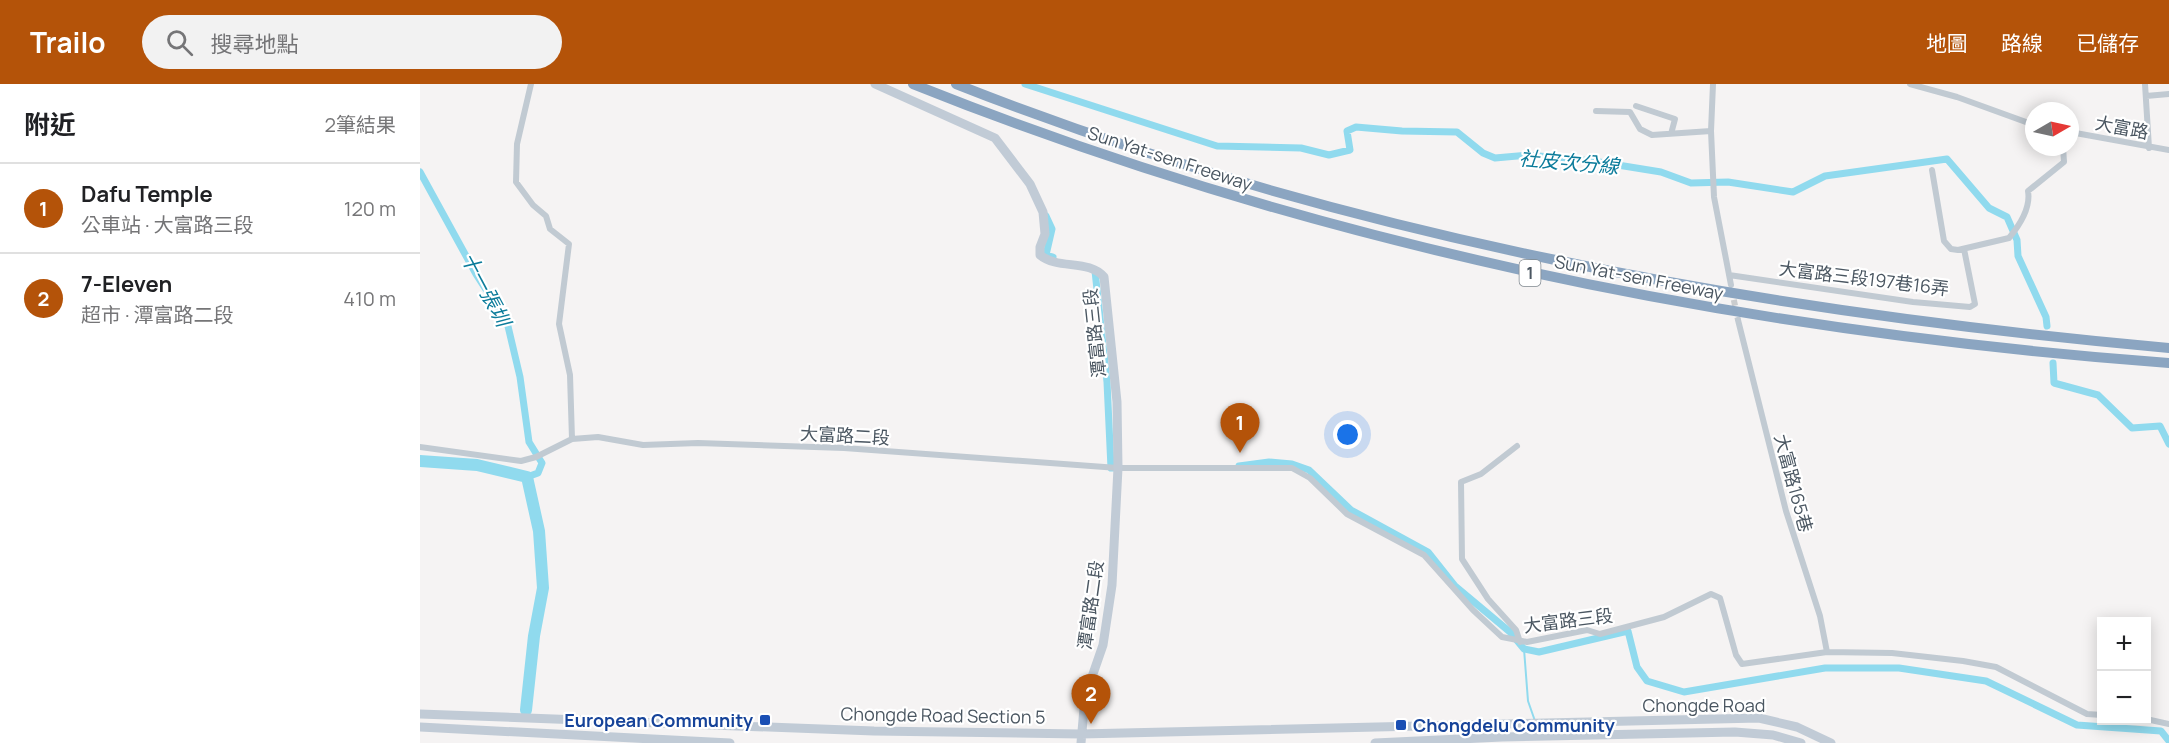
<!DOCTYPE html>
<html lang="zh-TW">
<meta charset="utf-8">
<style>
:root{--surface:#fff;--page:#f2f2f2;--text:#202124;--muted:#757577;--line:#e0e0e0;--accent:#b45309}
body{margin:0;font-family:Manrope,"Noto Sans TC",sans-serif;background:var(--page);color:var(--text)}
.controls{position:absolute;right:18px;bottom:18px;display:grid;overflow:hidden;border-radius:0px;box-shadow:0 3px 15px #0003}
.controls button{width:54px;height:54px;display:grid;place-items:center;padding:0;border:0;border-bottom:2px solid var(--line);background:var(--surface);color:var(--text);font:30px sans-serif}
.compass{position:absolute;left:1605px;top:18px;width:54px;height:54px;border-radius:50%;background:var(--surface);box-shadow:0 3px 15px #0003;rotate:81deg}
.you{position:absolute;left:928px;top:351px;width:21px;height:21px;margin:-15px;border:4px solid #fff;border-radius:50%;background:#1a73e8;box-shadow:0 0 0 9px #1a73e833}
.badge{display:grid;place-items:center;width:39px;height:39px;border-radius:50%;background:var(--accent);color:#fff;font-size:20px;font-weight:700}
.pin{position:absolute;translate:-50% -50px;filter:drop-shadow(0 2px 3px #0008)}
.pin::after{content:'';position:absolute;top:32px;width:21px;height:18px;background:inherit;clip-path:polygon(0 0,100% 0,50% 100%)}
.list{margin:0;padding:0;list-style:none}
h2{display:flex;justify-content:space-between;align-items:center;height:78px;margin:0;padding:0 24px;font-size:26px}
h2 small{font-size:20px;font-weight:400;color:var(--muted)}
.list li{display:grid;grid-template-columns:39px 1fr auto;gap:18px;align-items:center;box-sizing:border-box;height:90px;padding:0 24px;border-top:2px solid var(--line)}
.list b{display:block;font-size:22px;white-space:nowrap}
.list p{margin:0;font-size:20px;white-space:nowrap;color:var(--muted)}
.list em{font-size:20px;font-style:normal;color:var(--muted)}
.icon{flex:none;width:33px;height:33px;fill:none;stroke:currentColor;stroke-width:2;stroke-linecap:round;stroke-linejoin:round}
.map{position:relative;flex:none;width:1749px;height:659px;overflow:hidden}
header{display:flex;align-items:center;gap:36px;box-sizing:border-box;height:84px;padding:0 30px;background:var(--accent);color:#fff}
header strong{font-size:28px}
nav{display:flex;gap:33px;margin-inline-start:auto;font-size:21px}
.search{width:420px;height:54px;background:var(--page);display:flex;align-items:center;gap:15px;box-sizing:border-box;padding:0 21px;border-radius:33px;color:var(--muted);font-size:22px}
main{display:flex}
aside{flex:1;background:var(--surface)}
.map>svg:first-child{display:block}
</style>
<header>
<strong>Trailo</strong>
<div class="search"><svg class="icon" aria-label="search" viewBox="0 0 24 24"><circle cx="10" cy="10" r="6"/><path d="M15 15l6 6"/></svg>搜尋地點</div>
<nav><a>地圖</a><a>路線</a><a>已儲存</a></nav>
</header>
<main>
<aside>
<h2>附近<small>2筆結果</small></h2>
<ul class="list">
<li><span class="badge">1</span><div><b>Dafu Temple</b><p>公車站 · 大富路三段</p></div><em>120 m</em></li>
<li><span class="badge">2</span><div><b>7-Eleven</b><p>超市 · 潭富路二段</p></div><em>410 m</em></li>
</ul>
</aside>
<div class="map">
<svg width="1749" height="659" viewBox="0 0 1749 659">
<rect width="100%" height="100%" fill="#f5f3f3"/>
<g fill="none" stroke-linecap="round" stroke-linejoin="round">
<path stroke="#90daee" stroke-width="2" d="M1104 565 1108 617 1115 637"/>
<path stroke="#90daee" stroke-width="7" d="M605 0 797 62 881 64 909 71 930 66 927 47 936 43 982 47 1037 48 1063 69 1075 74 1108 71 1173 77 1241 88 1271 99 1308 98 1373 108 1405 92 1527 75 1569 124 1587 133 1597 156 1598 172 1626 233 1627 242
M0 88 56 190 87 238 100 293 109 358 122 379 118 389 107 393
M626 132 632 145 626 171 633 173
M675 187 687 298 691 384H695
M1633 279 1634 299 1678 311 1712 344 1740 342 1749 360
M819 382 849 378 872 380 889 386 931 426 1008 468 1035 502 1090 548 1104 565 1119 568 1208 547 1217 583 1227 597 1264 608 1405 584H1479L1566 597 1657 641 1741 647 1749 657"/>
<path stroke="#90daee" stroke-width="12" d="M0 377 57 381 107 393 119 447 123 504 114 552 106 626"/>
<path stroke="#caccce" stroke-width="6" stroke-dasharray="6 3" stroke-linecap="butt" d="M1312 207 1318 236"/>
<path stroke="#c1cad2" stroke-width="6" d="M111 0 97 60 96 98 113 121 126 132 130 145 149 160 139 240 150 291 152 355
M1293 0 1291 47 1294 113 1311 201
M1490 0 1537 13 1614 41
M1725 0 1729 64
M1726 12 1749 10
M1216 22 1255 35 1251 50
M1176 27 1210 28 1220 45 1232 51 1291 47
M1650 48 1749 66
M1512 86 1524 157 1531 165 1538 166 1589 154C1599 142 1611 124 1608 107L1644 78 1643 63
M1309 191 1493 218 1550 223 1555 220 1544 165
M1318 236 1366 427 1400 532 1407 568
M1097 362 1061 390 1041 398 1042 475 1068 515 1096 546 1100 558
M0 363 101 377 116 373 152 355 178 353 223 361 278 359 424 364 698 384H872L890 394 927 430 1004 471 1053 526 1082 553 1107 558 1167 546 1180 550 1244 533 1291 510 1300 514 1316 571 1322 580 1407 568 1472 569 1543 577 1576 583 1667 630 1682 631
M1726 635 1749 640"/>
<path stroke="#c1cbd6" stroke-width="9" d="M455 0 575 54 610 100 623 128 625 150 620 163V171C638 186 669 175 684 193L697 318 698 384 692 501 683 561 665 613 661 659
M0 630 454 647 661 650 1339 634 1377 643 1411 659
M0 643 310 659
M955 659 1082 653 1315 648 1353 651 1381 659"/>
<path stroke="#8ba5c1" stroke-width="10" d="M493 0C894 161 1319 247 1749 279
M536 0C923 153 1337 227 1749 264"/>
</g>
<g fill="#1a4fb4" stroke="#fff" stroke-width="2">
<rect x="339" y="630" width="12" height="12" rx="3"/>
<rect x="975" y="635" width="12" height="12" rx="3"/>
</g>
<g text-anchor="middle" dominant-baseline="central" stroke-width="4.5" stroke-linejoin="round" paint-order="stroke">
<rect fill="#fff" stroke="#808990" stroke-width="1.5" x="1099.5" y="176" width="21" height="26" rx="4.5"/>
<g font-size="16" font-weight="bold" fill="#4a5661">
<text x="1110" y="189">1</text>
</g>
<g font-size="18" fill="#4a5661" stroke="#fff">
<text transform="translate(1702 43) rotate(11)">大富路</text>
<text transform="translate(750 74) rotate(18)">Sun Yat-sen Freeway</text>
<text transform="translate(1219 193) rotate(11)">Sun Yat-sen Freeway</text>
<text transform="translate(1444 194) rotate(7)">大富路三段197巷16弄</text>
<text transform="translate(674 249) rotate(-96)">潭富路三段</text>
<text transform="translate(425 351) rotate(3)">大富路二段</text>
<text transform="translate(1374 399) rotate(75)">大富路165巷</text>
<text transform="translate(670 521) rotate(-82)">潭富路二段</text>
<text transform="translate(1148 536) rotate(-7)">大富路三段</text>
<text x="1284" y="621">Chongde Road</text>
<text transform="translate(523 631) rotate(1)">Chongde Road Section 5</text>
</g>
<g font-size="18" font-weight="bold" fill="#164399" stroke="#fff" text-anchor="end">
<text x="333" y="636">European Community</text>
<text x="993" y="641" text-anchor="start">Chongdelu Community</text>
</g>
<g font-size="20" font-style="italic" fill="#0c7c9b" stroke="#fff">
<text transform="translate(1149 78) rotate(5)">社皮次分線</text>
<text transform="translate(66 205) rotate(62)">十一張圳</text>
</g>
</g>
</svg>
<div class="controls">
<button>+</button>
<button>−</button>
</div>
<svg class="compass" viewBox="-18 -18 36 36"><path d="M0-13l5 13h-10z" fill="#e53935"/><path d="M0 13l5-13h-10z" fill="#757577"/></svg>
<div class="you"></div>
<div class="pin badge" style="left:820px;top:369px">1</div>
<div class="pin badge" style="left:671px;top:640px">2</div>
</div>
</main>
